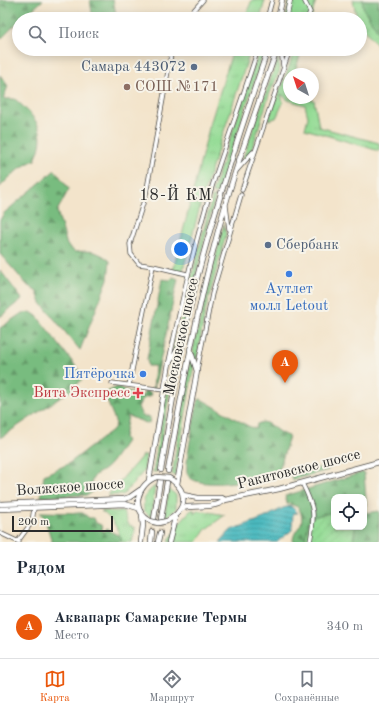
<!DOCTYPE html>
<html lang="ru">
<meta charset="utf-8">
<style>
:root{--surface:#fff;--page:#f2f2f3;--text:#1f2937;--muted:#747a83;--line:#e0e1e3;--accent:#ea580c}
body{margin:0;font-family:"Old Standard TT",serif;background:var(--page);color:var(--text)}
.controls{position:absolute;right:12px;bottom:12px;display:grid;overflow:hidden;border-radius:8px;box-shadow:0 2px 10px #0003}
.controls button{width:36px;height:36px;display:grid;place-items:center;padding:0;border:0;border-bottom:1px solid var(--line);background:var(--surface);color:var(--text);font:20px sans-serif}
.compass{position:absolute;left:283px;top:68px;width:36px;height:36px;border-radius:50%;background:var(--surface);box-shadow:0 2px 10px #0003;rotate:321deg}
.scale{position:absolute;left:12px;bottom:10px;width:101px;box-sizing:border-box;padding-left:4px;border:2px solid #2b2b2b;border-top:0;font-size:11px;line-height:14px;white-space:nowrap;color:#2b2b2b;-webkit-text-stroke:3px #f7f3e8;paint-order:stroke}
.you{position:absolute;left:181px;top:249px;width:14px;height:14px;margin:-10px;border:3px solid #fff;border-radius:50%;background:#1a73e8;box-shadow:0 0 0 6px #1a73e833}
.badge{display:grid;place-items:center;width:26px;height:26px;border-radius:50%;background:var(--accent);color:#fff;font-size:13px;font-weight:700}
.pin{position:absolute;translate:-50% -33px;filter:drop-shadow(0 1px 2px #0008)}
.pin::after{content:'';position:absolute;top:21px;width:14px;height:12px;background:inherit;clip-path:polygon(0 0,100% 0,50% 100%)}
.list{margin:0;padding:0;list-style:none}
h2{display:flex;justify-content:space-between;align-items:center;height:52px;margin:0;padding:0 16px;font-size:17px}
h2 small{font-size:13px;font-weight:400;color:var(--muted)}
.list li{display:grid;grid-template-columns:26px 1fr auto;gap:12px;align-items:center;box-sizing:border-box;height:64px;padding:0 16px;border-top:1px solid var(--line)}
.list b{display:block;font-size:15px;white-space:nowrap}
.list p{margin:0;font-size:13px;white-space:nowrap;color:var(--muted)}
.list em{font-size:13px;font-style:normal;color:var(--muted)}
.icon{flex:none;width:22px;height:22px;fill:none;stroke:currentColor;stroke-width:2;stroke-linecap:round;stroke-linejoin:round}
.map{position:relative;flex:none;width:379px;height:542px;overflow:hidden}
.search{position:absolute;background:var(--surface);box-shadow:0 2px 10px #0003;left:12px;right:12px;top:12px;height:44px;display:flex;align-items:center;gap:10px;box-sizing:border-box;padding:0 14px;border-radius:22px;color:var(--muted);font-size:15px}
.sheet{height:116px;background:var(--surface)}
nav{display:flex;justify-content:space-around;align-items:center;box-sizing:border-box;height:56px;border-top:1px solid var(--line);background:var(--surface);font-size:11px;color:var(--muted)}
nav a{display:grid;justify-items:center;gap:2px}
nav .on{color:var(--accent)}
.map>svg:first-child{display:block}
</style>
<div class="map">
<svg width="379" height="542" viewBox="0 0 379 542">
<defs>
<pattern id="grass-tufts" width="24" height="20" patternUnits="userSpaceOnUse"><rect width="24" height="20" fill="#95dc96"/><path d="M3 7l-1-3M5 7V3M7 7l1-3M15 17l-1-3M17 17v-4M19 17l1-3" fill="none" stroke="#81bd81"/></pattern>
<pattern id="forest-firs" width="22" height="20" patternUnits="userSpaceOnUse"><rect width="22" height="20" fill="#78bc7f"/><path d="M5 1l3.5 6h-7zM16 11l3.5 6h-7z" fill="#639968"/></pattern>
<pattern id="garden-furrows" width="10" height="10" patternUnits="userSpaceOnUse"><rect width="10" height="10" fill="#95dc96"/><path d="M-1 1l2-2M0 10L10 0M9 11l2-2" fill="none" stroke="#81bd81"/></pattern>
<pattern id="water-rules" width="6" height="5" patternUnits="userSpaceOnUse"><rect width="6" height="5" fill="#4ab9bf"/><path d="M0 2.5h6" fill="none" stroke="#3e979b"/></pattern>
</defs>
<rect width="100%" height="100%" fill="#f7f3e8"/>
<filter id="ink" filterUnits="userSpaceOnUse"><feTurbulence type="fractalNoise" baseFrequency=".025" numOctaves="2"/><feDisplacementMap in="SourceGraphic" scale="8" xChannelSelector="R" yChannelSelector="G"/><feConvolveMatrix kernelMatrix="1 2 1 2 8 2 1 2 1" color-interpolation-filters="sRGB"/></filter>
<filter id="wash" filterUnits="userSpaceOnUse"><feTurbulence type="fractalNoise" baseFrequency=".012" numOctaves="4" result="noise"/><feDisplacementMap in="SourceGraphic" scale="16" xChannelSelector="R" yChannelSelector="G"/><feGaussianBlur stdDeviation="0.9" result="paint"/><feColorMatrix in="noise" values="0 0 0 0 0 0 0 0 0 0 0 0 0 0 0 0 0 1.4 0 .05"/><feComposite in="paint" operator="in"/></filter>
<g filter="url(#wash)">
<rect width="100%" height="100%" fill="#f3e4cb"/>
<path fill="url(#grass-tufts)" stroke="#608460" d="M252 0H265L260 19H244Z
M290 0H316L311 19H286Z
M353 0H367L379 26V48L360 23V19H357Z
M233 49H251L204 192 182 273 173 271 209 128Z
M260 49H265L217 194 212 193Z
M294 49H302L294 74H289V98L314 100 319 127 379 143V151L305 129 308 117 305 105 288 100 281 94 283 103 276 118 268 120 289 67Z
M278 58 280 70 269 95 251 152 242 161Z
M212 197H215L179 345 171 358Z
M224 224 226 235 205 312 196 364 193 349Z
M176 355 156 472H153L171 363Z
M191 356 194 364 175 476 172 474Z
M143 455H146L144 471 123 495H108Z
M155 486 151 517 144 511C142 499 146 493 155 486Z
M169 489 176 495V509L164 519Z
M194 509V513L197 510 225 515 206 529 197 542H169L170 538 177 530 175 527C182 522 187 511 194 509Z
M101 511 123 512 129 525 135 528 132 542H122C118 528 113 519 101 511Z"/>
<path fill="url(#forest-firs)" stroke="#527455" d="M0 0H43L22 19H19V21L1 39Z
M90 0H113L117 19H93Z
M362 0H379V33L364 10Z
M0 75 8 86 3 99H15C36 118 49 131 35 160 21 166 10 176 0 187Z
M55 170 69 189 57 211 67 245 75 252C89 250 99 251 110 261L108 279 80 350 41 303 36 290 28 286 0 254V220L4 213Z
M0 270 22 299 0 317Z
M173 277 178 279 154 389H153L155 366H148L147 359 162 279 170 280Z
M31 312 37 316 84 377 73 389 0 438V328L22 313Z
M117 387 142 397 145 391 151 393 150 397H146L141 401 138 407 142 416 150 417 149 424 128 416 124 437 126 441C121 448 116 457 110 464 99 477 90 470 91 493L88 495 41 497 44 475 68 464 113 430 116 424C113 413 107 404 105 393Z
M201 399 248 426 256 429 257 424 263 422C274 425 276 433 289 436L279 471 274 476C260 478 192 493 187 473 185 461 195 415 198 400Z
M327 466 329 468 328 470 293 480 289 472 308 471Z
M364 472 367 513 379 511V542H353L355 527H364V497H334V512L309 518 305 542H293C293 526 309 527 298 507L287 503 285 496Z
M40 512 83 513 89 518H94L96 523 101 525 103 532 107 529 121 537V542H52L45 519Z"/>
<path fill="url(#garden-furrows)" stroke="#608460" d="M334 512V527H355L353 542H305L309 518Z"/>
<path fill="url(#water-rules)" stroke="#3a7275" d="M291 506 298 513H293L292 530 277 542H220L231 530 264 518 283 508Z"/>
</g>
<g filter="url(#ink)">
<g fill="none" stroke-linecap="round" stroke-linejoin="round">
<path stroke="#cbbfab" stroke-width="4.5" stroke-dasharray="4.5 2" stroke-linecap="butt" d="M152 532 154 519
M160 533 161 519"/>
<g stroke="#494743" stroke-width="5">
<path id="minor" d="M304 0 310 12 307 19
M186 19 203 0
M267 19 272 0
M172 49 146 194 130 244 131 254 139 264 153 266 187 274
M281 49 283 66
M237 170 253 152
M242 190 290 49
M226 206 229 229
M169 361C181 305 193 249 210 193 225 145 243 97 258 49
M197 370 212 294 241 195
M112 383 164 390
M129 385 153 266
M302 483C315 509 315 514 310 542
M0 533 19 542
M18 541 32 522 34 508"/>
</g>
<g stroke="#494743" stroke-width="6">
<path id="major" d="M278 19 282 0
M286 19 290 0
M161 470C172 406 181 341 197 278 217 201 242 125 268 49
M168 471C184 379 201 288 227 199 242 148 260 99 277 49
M149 480 169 363 181 345
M177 484 197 371 190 349
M183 495 198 498H222L225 500
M0 504 124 499 130 497 140 490
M182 508C194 505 216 509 225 500L279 489 379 462
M0 509 125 504 138 508
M154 519 160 481
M161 519 167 482
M150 521C130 509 137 484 157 477
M167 521C185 511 190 494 172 480
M141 542 143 525 142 515
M151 542 152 532
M158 542 160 533
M169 542 175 518"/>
</g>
<use href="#minor" stroke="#fff" stroke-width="3.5"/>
<use href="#major" stroke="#fff" stroke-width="4.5"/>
<g stroke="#494743" stroke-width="6" stroke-linecap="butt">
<path id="major-bridge" d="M157 477 169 478 172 480
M150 521 158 523 167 521"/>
</g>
<use href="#major-bridge" stroke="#fff" stroke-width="4.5"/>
</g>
</g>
<g fill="#5c6f8a" stroke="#f7f3e8" stroke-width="1.5">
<circle cx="194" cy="67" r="4"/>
<circle cx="268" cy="245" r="4"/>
</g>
<circle fill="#8d6e63" stroke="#f7f3e8" stroke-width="1.5" cx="127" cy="87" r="4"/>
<g fill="#3f7fe0" stroke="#f7f3e8" stroke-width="1.5">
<circle cx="289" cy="274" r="4"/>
<circle cx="143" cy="374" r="4"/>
</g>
<path fill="#e0444e" stroke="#f7f3e8" stroke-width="1.5" d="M136 387h4v4h4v4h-4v4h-4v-4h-4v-4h4z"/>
<g text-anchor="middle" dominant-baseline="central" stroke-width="4" stroke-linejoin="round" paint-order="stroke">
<g font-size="15" fill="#4e5e75" stroke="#f7f3e8" text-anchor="end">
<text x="186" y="67">Самара 443072</text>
<text x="276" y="245" text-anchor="start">Сбербанк</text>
</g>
<g font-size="15" fill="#785e54" stroke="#f7f3e8" text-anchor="start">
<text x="135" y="87">СОШ №171</text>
</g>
<g font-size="15" fill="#366cbe" stroke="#f7f3e8">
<text x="289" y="289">Аутлет<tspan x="289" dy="17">молл Letout</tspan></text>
<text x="135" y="374" text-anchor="end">Пятёрочка</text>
</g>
<g font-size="15" fill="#2b2b2b" stroke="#f7f3e8">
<text transform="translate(182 337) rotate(-78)">Московское шоссе</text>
<text transform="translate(299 470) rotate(-14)">Ракитовское шоссе</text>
<text transform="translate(70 488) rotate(-4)">Волжское шоссе</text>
</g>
<g font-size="15" fill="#be3a42" stroke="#f7f3e8" text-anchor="end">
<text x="130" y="393">Вита Экспресс</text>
</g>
<g font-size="16" letter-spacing="1" fill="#2b2b2b" stroke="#f7f3e8">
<text x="176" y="196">18-Й КМ</text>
</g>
</g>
</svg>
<div class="controls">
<button><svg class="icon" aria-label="locate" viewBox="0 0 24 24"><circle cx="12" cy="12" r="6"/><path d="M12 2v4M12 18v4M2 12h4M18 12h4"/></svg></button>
</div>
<svg class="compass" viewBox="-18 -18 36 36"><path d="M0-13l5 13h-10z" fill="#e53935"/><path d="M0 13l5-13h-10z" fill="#747a83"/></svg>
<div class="scale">200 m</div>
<div class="you"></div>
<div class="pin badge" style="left:285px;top:383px">A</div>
<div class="search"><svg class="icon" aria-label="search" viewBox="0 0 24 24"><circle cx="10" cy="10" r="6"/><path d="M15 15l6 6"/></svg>Поиск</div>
</div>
<section class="sheet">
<h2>Рядом<small></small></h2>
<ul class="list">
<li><span class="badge">A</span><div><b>Аквапарк Самарские Термы</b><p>Место</p></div><em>340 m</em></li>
</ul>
</section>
<nav>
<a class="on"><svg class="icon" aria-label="map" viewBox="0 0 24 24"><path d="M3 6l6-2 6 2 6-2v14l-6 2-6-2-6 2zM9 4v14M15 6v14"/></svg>Карта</a>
<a><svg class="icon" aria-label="directions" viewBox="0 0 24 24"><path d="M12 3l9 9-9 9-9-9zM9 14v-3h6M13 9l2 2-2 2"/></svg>Маршрут</a>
<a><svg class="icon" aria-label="saved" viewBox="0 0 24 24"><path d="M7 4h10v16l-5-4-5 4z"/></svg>Сохранённые</a>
</nav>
